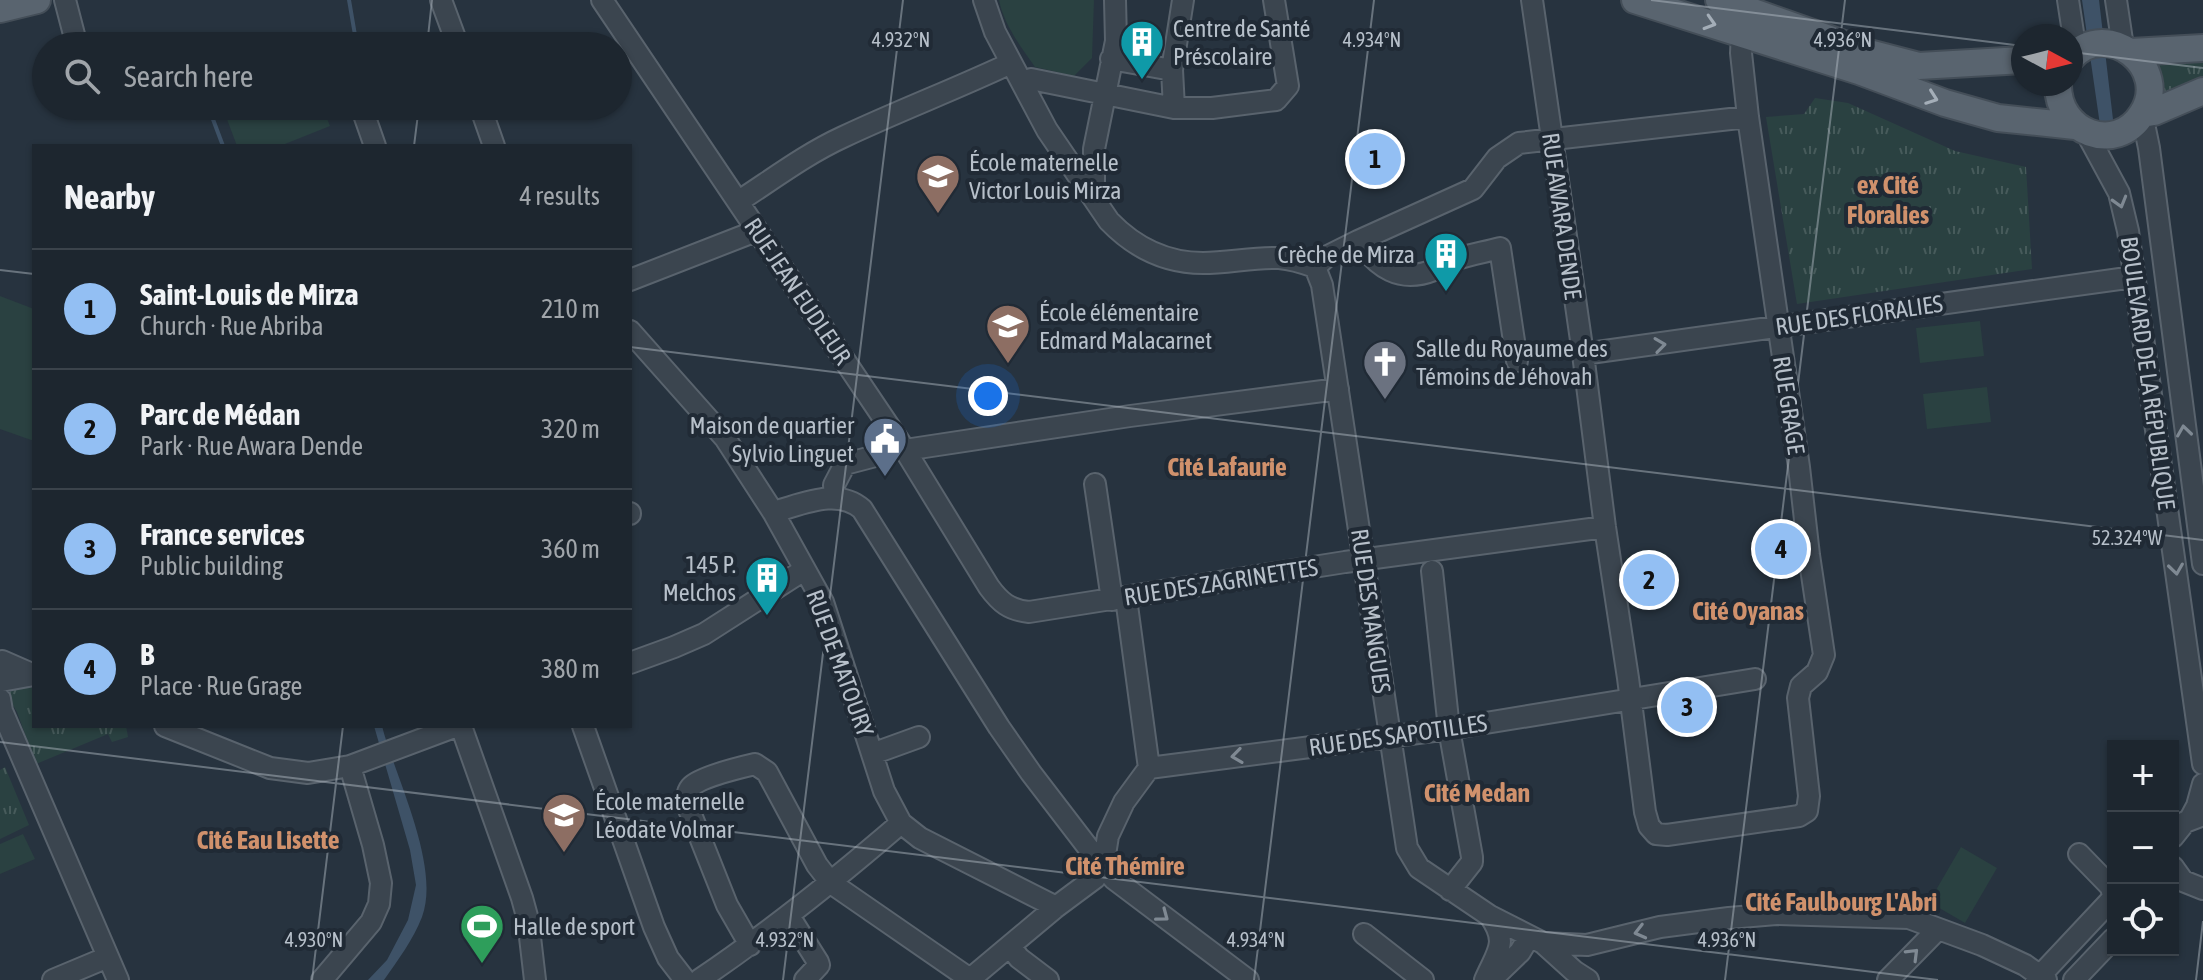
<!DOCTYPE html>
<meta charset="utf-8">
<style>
:root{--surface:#1d262f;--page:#252e37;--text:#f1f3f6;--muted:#a0a5aa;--line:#3b434b;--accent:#93bff3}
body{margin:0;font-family:"Asap Condensed",sans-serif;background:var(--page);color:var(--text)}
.controls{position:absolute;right:24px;bottom:24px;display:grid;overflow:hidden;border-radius:0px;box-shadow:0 2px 6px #0004}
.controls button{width:72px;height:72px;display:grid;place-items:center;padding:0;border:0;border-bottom:2px solid var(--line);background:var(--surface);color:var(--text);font:40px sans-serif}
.compass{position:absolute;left:2011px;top:24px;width:72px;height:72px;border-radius:50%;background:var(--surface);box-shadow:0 2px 6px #0004;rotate:97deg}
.you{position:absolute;left:988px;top:396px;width:28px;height:28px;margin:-20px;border:6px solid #fff;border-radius:50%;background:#1a73e8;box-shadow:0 0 0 12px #1a73e833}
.badge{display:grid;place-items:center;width:52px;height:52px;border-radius:50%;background:var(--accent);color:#111;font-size:26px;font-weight:700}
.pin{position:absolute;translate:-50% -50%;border:4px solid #fff;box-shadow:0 2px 8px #0006}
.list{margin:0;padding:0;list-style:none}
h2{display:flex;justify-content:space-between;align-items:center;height:104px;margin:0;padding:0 32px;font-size:34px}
h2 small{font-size:26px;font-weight:400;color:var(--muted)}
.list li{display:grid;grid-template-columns:52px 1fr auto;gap:24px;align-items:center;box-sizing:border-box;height:120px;padding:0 32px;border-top:2px solid var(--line)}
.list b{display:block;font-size:30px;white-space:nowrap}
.list p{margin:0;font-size:26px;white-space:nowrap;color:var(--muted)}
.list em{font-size:26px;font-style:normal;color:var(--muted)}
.icon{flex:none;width:44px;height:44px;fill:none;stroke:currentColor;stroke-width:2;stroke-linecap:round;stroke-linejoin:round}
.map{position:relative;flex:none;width:2203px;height:980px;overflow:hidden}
.search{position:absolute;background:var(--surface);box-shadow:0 2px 6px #0004;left:32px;top:32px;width:600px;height:88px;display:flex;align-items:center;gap:20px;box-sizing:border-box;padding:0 28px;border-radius:44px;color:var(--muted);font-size:30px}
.panel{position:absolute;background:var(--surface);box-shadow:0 2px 6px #0004;left:32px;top:144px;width:600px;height:584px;border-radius:0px}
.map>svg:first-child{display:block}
</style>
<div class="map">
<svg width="2203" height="980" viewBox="0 0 2203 980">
<defs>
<pattern id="grass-tufts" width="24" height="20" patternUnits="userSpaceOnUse" patternTransform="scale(2)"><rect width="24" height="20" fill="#2a4141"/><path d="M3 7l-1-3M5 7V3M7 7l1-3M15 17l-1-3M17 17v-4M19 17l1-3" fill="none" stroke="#475b5b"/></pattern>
</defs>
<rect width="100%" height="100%" fill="#27333f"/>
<path fill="url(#grass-tufts)" d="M2203 53V83L2158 100 2150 57Z
M1815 98 1848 103 1955 151 2026 167 2032 269 1797 304 1766 117 1804 114Z
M1665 553 1672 601 1633 607 1626 558Z
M23 687 34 688V726H126L128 737 112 742 108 734 36 764 17 712 8 697 12 688Z
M5 767 29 825 0 839V770Z"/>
<path fill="#2a4141" d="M999 0H1094L1092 58 1074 76 1035 67C1021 47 1004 25 999 0Z
M222 106H322L330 126 280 146H237Z
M0 296 34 309V441L0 429Z
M1980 321 1984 356 1920 363 1916 328Z
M1987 387 1991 422 1927 429 1923 394Z
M23 834 35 859 0 874V844Z
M1961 847 1997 868 1965 923 1929 902Z"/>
<path fill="#3e5267" d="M2082 0H2099L2116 145 2103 146Z
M374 726H382C395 777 441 866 422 917 413 940 398 960 384 980H368L387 960 408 920 416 885 410 850Z"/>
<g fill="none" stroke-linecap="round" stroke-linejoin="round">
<path stroke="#3e5267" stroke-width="4" d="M324 46 355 35 349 0
M208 106 223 146"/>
<g stroke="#59636d" stroke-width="24">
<path id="minor" d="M65 0 77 46
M441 0 458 46
M602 0 905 450 989 587C1000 602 1009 610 1029 612L1345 562 1605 527
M984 0 995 32 1047 130 1109 221C1135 248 1165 263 1203 263 1228 263 1254 257 1279 258 1291 259 1304 263 1315 267
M1532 0 1583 354 1605 527 1628 678 1645 812 1649 826 1656 834 1667 835 1799 816 1807 811 1809 796 1798 698 1801 686 1817 672 1824 655 1809 555 1799 467 1748 117 1741 53 1742 32
M2068 0 2076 52
M2116 0 2123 47
M1111 59 1172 70
M1023 82 1031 79 1174 108H1212L1276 100 1288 86 1274 0
M361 106 375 146
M480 106 494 146
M1174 108 1172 70 1183 0
M2142 114 2149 148 2203 564
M2086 132 2119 193 2128 231 2203 764
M1094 199V149L1116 41 1115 0
M739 201C773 179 806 154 843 137 898 111 956 89 1011 63
M1358 241C1378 267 1399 284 1434 270 1442 267 1448 261 1457 259 1471 254 1486 252 1500 248L1517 361
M1315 267 1322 285 1407 848 1419 868 1490 916 1543 943 1587 945 1660 927 1729 918 1776 914 1909 918 1982 945 2025 965 2046 980
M1315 267 1326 257 1358 241 1473 189 1497 158 1519 143 1748 117
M630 280 756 231
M630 331 725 438 773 512 823 602 884 791 901 823 920 838 1056 907
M1583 354 2134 277
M905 450 1130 416 1338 389
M1095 484 1112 600
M835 498 834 485 845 464 883 454
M773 512C801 505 837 487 862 509L999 727 1031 773 1103 867 1114 879 1248 980
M630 513V514
M1432 571 1449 729 1472 857V862L1450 890
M1126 598 1149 768
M2 661 34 675
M630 663 674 647 704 634 804 570
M1 681 34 675
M0 699 2 711 118 980
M165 726 270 768 308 773 350 766 457 726
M461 726 522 898 528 920 535 980
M583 726 654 927 668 958 685 980
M872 754 919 737
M2190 819 2197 806 2203 784
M2173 837 2185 822 2203 815
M2079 854 2111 887 2113 896
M2173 867 2183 881 2203 889
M789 916 818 962 819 965 805 980
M1364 934 1423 980
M1543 943 1574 971 1588 980
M750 945 727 905 688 807C687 800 686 793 691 787 700 777 742 767 755 764L767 772 817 865 831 883 970 979
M1010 946 1019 958 1048 980
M53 980 108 957
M322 980 371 922 379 904 381 883 373 845 350 766
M699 980C770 932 836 879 901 823
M969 980 1056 907 1095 878 1103 867 1108 836 1124 802 1149 768 1449 729 1755 679
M1485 980C1497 952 1509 943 1490 916
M1491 980 1520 952 1529 937
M1888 980 1938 929
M2036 980 2113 898
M2074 980 2113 939"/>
</g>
<g stroke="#444e58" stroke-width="30">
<path id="major" d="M1635 0 1859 71 1945 103 1998 118 2075 126
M1719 0 1869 53 1919 66 2023 60
M0 9 37 0
M2131 52 2203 48
M2058 84C2057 133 2116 155 2142 114 2172 68 2107 17 2071 58
M2142 114 2154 112 2203 91"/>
</g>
<use href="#minor" stroke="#3b454f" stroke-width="20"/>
<use href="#major" stroke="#59646f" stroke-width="26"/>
</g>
<defs><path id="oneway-chevron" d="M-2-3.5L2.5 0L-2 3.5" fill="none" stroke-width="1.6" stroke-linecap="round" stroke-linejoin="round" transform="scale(2)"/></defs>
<g stroke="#a4aeb8">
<use href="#oneway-chevron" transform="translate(1710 23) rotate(17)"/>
<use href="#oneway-chevron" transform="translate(1932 98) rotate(20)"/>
</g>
<g stroke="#7f8993">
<use href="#oneway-chevron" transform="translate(2120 202) rotate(74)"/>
<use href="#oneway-chevron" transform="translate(1660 345) rotate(-8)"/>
<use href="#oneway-chevron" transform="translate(2184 431) rotate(-98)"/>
<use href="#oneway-chevron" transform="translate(2176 569) rotate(82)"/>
<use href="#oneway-chevron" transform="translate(1237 756) rotate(172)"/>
<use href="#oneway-chevron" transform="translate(1163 916) rotate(37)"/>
<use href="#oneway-chevron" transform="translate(1640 932) rotate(166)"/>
<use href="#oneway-chevron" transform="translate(1913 954) rotate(-45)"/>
</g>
<path fill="none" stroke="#b7c0ca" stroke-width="2" stroke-opacity="0.45" d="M1651 0 2023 46M427 46 432 0M2071 52 2203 68M414 146 419 106M0 270 34 274M630 347 2203 540M0 742 1938 980M312 980 343 726M783 980 903 0M1254 980 1374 0M1725 980 1845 0M2196 980 2203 921"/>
<defs>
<g id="building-pin" transform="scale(2.3)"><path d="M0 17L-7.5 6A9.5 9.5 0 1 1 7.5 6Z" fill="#0f9aa8" stroke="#202a35"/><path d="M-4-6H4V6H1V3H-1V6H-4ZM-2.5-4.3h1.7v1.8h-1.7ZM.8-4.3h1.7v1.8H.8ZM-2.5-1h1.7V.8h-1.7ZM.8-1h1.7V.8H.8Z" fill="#fff"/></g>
<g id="school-pin" transform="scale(2.3)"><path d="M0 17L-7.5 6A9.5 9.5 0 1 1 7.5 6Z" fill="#8d6e63" stroke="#202a35"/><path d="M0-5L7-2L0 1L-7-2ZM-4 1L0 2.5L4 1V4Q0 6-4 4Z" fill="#fff"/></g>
<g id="church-pin" transform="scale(2.3)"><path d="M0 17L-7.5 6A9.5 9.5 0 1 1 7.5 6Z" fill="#6b7280" stroke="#202a35"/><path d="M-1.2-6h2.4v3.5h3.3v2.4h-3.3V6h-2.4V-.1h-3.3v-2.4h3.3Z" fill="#fff"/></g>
<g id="civic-pin" transform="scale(2.3)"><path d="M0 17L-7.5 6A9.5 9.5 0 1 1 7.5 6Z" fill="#5c6f8a" stroke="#202a35"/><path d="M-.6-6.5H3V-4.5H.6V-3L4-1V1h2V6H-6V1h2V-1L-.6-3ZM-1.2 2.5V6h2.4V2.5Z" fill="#fff"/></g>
<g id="stadium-pin" transform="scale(2.3)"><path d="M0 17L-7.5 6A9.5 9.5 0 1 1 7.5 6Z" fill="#2e9e5b" stroke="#202a35"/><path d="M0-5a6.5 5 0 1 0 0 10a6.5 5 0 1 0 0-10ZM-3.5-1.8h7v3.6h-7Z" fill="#fff"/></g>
</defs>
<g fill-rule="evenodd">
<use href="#building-pin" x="1142" y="42"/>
<use href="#school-pin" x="938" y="176"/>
<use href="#building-pin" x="1446" y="254"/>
<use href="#school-pin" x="1008" y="326"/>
<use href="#church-pin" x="1385" y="362"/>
<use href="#civic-pin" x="885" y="439"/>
<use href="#building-pin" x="767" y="578"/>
<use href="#school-pin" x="564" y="815"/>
<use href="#stadium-pin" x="482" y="926"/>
</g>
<g text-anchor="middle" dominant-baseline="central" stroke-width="8" stroke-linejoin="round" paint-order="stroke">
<g font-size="24" fill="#b7c0ca" stroke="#202a35" text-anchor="start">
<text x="1173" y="28">Centre de Santé<tspan x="1173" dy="28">Préscolaire</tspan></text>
<text x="969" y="162">École maternelle<tspan x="969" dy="28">Victor Louis Mirza</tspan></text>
<text x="1415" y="254" text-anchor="end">Crèche de Mirza</text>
<text x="1039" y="312">École élémentaire<tspan x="1039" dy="28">Edmard Malacarnet</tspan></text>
<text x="1416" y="348">Salle du Royaume des<tspan x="1416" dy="28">Témoins de Jéhovah</tspan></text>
<text x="854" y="425" text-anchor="end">Maison de quartier<tspan x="854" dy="28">Sylvio Linguet</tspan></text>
<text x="736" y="564" text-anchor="end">145 P.<tspan x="736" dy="28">Melchos</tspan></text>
<text x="595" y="801">École maternelle<tspan x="595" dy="28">Léodate Volmar</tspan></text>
<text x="513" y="926">Halle de sport</text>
</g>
<g font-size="24" fill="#b7c0ca" stroke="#202a35">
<text transform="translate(1562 216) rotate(82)">RUE AWARA DENDE</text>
<text transform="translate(798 291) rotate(56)">RUE JEAN EUDLEUR</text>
<text transform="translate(1859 315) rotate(-8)">RUE DES FLORALIES</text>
<text transform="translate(2148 373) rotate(82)">BOULEVARD DE LA RÉPUBLIQUE</text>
<text transform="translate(1789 405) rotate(81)">RUE GRAGE</text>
<text transform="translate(1221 582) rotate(-9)">RUE DES ZAGRINETTES</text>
<text transform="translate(1371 611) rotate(82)">RUE DES MANGUES</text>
<text transform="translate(840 663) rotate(70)">RUE DE MATOURY</text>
<text transform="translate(1398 735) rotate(-8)">RUE DES SAPOTILLES</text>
</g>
<g font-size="26" font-weight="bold" fill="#d0916c" stroke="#202a35">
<text x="1888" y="185">ex Cité<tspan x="1888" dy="30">Floralies</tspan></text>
<text x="1227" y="467">Cité Lafaurie</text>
<text x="1748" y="611">Cité Oyanas</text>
<text x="1477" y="793">Cité Medan</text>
<text x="268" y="840">Cité Eau Lisette</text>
<text x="1125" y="866">Cité Thémire</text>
<text x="1841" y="902">Cité Faulbourg L'Abri</text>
</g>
</g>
<g font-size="20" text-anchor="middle" fill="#b7c0ca" stroke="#202a35" stroke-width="8" stroke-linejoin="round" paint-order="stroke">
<text x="901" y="47">4.932°N</text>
<text x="1372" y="47">4.934°N</text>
<text x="1843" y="47">4.936°N</text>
<text x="2127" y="545">52.324°W</text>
<text x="314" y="947">4.930°N</text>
<text x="785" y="947">4.932°N</text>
<text x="1256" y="947">4.934°N</text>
<text x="1727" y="947">4.936°N</text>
</g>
</svg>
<div class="controls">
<button>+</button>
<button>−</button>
<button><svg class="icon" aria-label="locate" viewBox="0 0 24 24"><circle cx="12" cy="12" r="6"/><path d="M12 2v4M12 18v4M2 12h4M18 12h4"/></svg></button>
</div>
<svg class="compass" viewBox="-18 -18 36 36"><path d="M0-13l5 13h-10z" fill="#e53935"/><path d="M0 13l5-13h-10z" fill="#a0a5aa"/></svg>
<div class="you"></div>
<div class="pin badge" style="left:1375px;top:159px">1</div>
<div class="pin badge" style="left:1649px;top:580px">2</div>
<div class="pin badge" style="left:1687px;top:707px">3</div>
<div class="pin badge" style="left:1781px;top:549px">4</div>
<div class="search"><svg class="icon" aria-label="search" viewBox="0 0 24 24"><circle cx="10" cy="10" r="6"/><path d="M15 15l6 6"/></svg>Search here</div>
<section class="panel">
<h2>Nearby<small>4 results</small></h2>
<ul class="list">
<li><span class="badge">1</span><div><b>Saint-Louis de Mirza</b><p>Church · Rue Abriba</p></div><em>210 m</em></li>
<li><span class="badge">2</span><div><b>Parc de Médan</b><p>Park · Rue Awara Dende</p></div><em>320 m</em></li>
<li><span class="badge">3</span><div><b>France services</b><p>Public building</p></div><em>360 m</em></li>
<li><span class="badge">4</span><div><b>B</b><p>Place · Rue Grage</p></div><em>380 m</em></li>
</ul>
</section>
</div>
